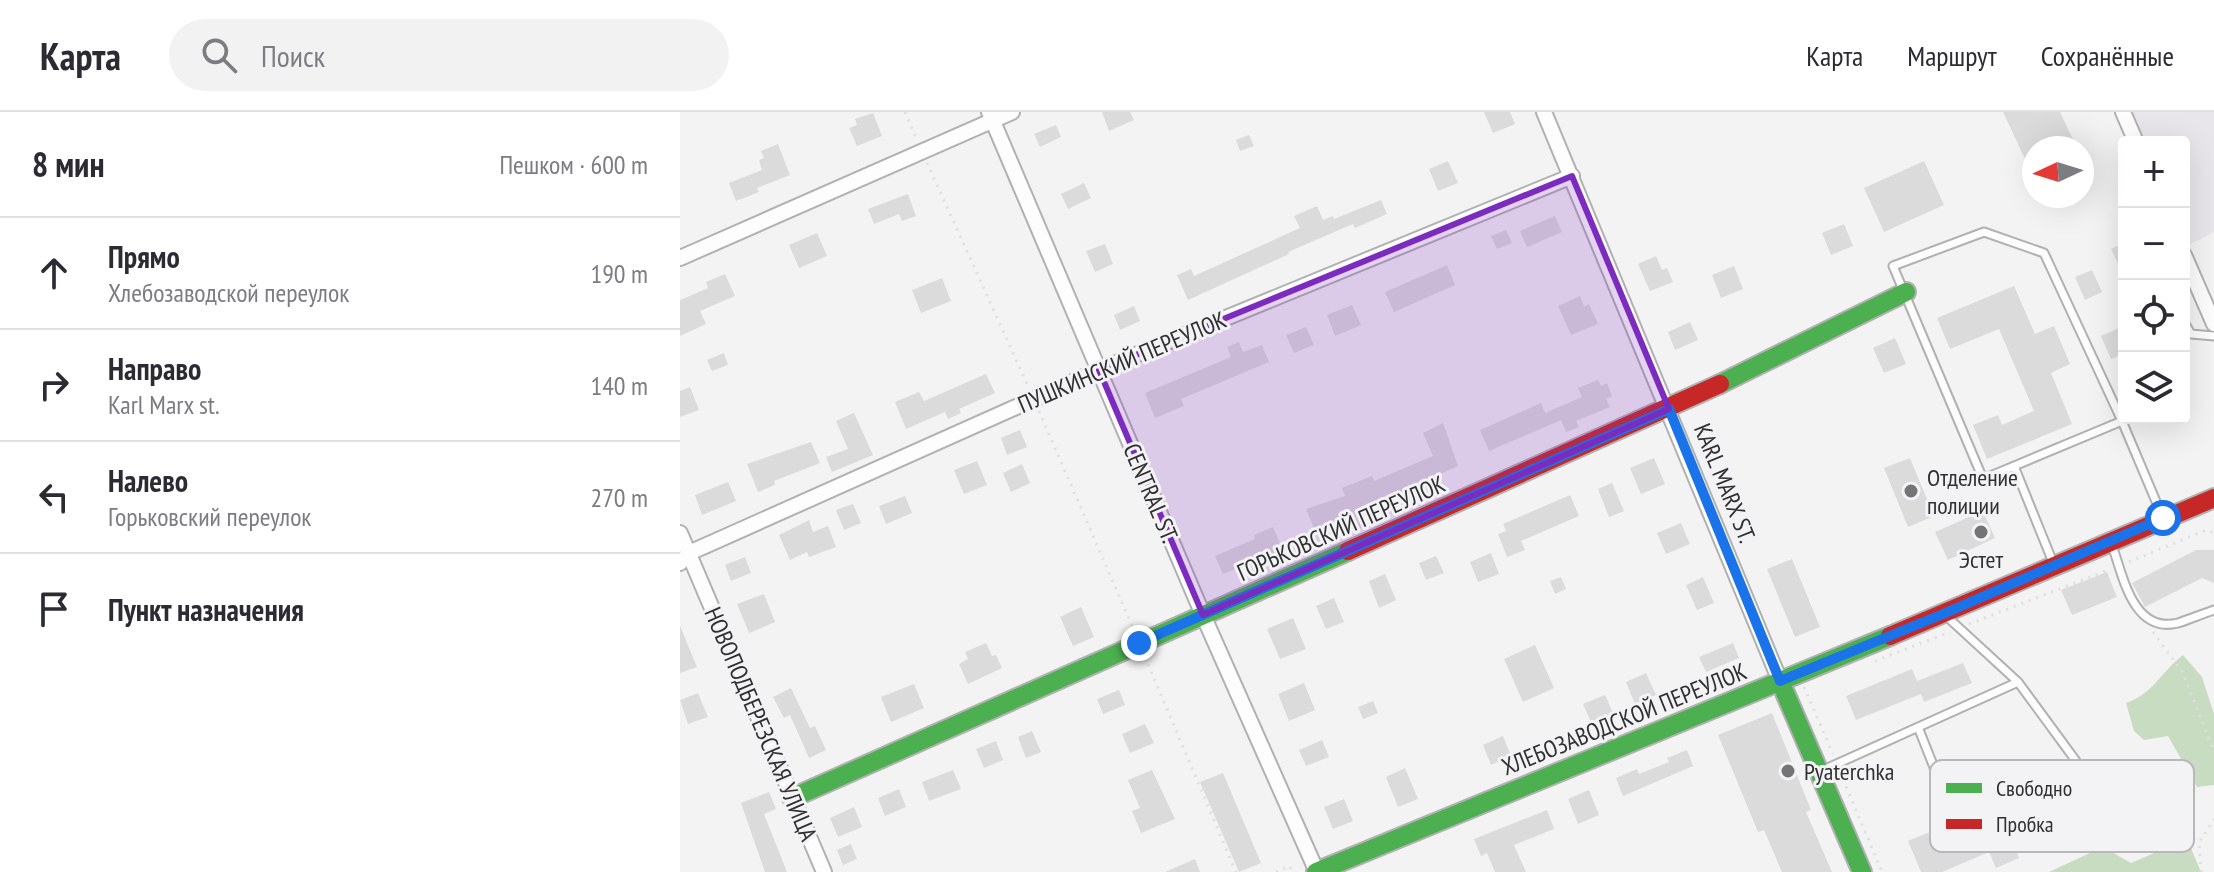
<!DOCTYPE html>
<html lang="ru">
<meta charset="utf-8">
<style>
:root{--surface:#fff;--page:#f2f2f3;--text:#2b2b33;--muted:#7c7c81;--line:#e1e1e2}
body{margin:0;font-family:"PT Sans Narrow",sans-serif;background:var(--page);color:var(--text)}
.controls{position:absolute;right:24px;top:24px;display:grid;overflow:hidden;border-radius:8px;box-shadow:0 8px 32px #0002}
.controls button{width:72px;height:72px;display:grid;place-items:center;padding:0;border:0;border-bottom:2px solid var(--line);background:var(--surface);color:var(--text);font:40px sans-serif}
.compass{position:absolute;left:1342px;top:24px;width:72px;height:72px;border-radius:50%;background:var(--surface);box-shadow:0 8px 32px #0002;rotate:266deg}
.stop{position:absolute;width:24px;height:24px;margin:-18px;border:6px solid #1a73e8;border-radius:50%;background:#fff}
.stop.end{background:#1a73e8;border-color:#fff;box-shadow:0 2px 8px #0008}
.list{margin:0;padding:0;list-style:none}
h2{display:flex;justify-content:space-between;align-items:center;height:104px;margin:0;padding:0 32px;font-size:34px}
h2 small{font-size:26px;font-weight:400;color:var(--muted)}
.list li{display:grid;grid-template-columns:52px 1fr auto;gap:24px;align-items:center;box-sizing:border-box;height:112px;padding:0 32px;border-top:2px solid var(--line)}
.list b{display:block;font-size:30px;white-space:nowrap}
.list p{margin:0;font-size:26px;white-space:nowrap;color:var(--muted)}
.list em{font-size:26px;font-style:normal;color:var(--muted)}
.icon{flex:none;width:44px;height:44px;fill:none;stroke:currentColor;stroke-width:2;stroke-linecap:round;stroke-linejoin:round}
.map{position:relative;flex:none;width:1534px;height:760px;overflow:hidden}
header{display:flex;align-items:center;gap:48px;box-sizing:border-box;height:112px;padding:0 40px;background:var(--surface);border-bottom:2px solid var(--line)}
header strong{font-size:38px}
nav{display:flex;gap:44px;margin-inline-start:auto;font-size:28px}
.search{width:560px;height:72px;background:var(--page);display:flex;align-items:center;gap:20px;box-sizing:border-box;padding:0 28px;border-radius:44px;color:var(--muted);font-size:30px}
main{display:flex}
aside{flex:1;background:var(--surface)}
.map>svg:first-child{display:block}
</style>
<header>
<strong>Карта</strong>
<div class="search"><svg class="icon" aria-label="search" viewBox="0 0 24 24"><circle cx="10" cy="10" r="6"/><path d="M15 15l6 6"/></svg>Поиск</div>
<nav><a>Карта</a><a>Маршрут</a><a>Сохранённые</a></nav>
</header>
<main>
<aside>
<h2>8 мин<small>Пешком · 600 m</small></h2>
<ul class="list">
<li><svg class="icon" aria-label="ahead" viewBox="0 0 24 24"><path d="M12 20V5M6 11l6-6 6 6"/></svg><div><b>Прямо</b><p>Хлебозаводской переулок</p></div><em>190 m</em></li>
<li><svg class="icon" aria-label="right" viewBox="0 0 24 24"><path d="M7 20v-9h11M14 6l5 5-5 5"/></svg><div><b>Направо</b><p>Karl Marx st.</p></div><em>140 m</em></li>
<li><svg class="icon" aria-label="left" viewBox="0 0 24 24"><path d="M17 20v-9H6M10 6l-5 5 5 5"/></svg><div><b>Налево</b><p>Горьковский переулок</p></div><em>270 m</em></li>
<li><svg class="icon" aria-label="arrive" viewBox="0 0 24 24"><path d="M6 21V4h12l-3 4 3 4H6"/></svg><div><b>Пункт назначения</b></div></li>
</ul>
</aside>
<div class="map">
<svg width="1534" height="760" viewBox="0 0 1534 760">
<rect width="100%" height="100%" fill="#f3f3f4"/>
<path fill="#e8e5eb" d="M1453 0H1534V120L1507 134 1504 127V30H1465Z"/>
<path fill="#c8dcc2" d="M1503 543 1522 565 1534 602V673L1517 675 1488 624 1464 628 1454 619 1446 591C1474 581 1480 561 1503 543Z
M1507 727 1521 760H1369L1423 735 1451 751Z"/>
<path fill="#dcdbdc" d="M422 0H450L454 8 429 19Z
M804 0H830L835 12 813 21Z
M1323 0H1380L1397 36H1354V66Z
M193 1 202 24 177 34 169 16 177 13 175 7Z
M376 13 381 25 360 35 354 22Z
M569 23 574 34 560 39 556 28Z
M98 32 110 63 77 76 79 80 56 89 49 71 82 58 79 48 84 46 81 39Z
M768 49 778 71 758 79 749 57Z
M1244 49 1264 93 1204 120 1184 76Z
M404 71 411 86 388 97 381 82Z
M228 82 236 104 222 109 219 102 194 112 188 97Z
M701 88 707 102 675 116 673 112 608 140 609 142 508 188 497 163 511 157 514 164 620 116 614 104 637 94 643 108 653 104 654 107Z
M875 104 882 120 847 135 840 119Z
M1164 112 1173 134 1151 143 1142 121Z
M826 118 832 131 817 137 811 124Z
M137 121 147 144 119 156 109 133Z
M1444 131V164L1431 137Z
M425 132 433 152 415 160 406 139Z
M976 144 982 158 987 156 993 170 970 179 958 152Z
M767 153 775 173 714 200 705 180Z
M1054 154 1063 177 1041 186 1032 163Z
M1412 158 1422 180 1405 188 1395 165Z
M45 162 55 184 20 199 26 212 0 224V188L28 176 26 170Z
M262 166 271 189 241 201 232 178Z
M1334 174 1355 222 1374 214 1390 252 1371 261 1392 312 1307 347 1293 313 1318 303 1322 313 1354 299 1319 217 1270 237 1257 206Z
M900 184 904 195 909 192 918 212 891 223 878 194Z
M672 193 681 213 655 224 647 203Z
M454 194 460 209 440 218 434 203Z
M1010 210 1018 228 995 238 988 220Z
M626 215 634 233 614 241 606 223Z
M1439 216 1444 227V242L1431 247 1421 224Z
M1215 226 1226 252 1204 261 1193 236Z
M559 230 563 240 582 233 589 250 501 287 504 294 475 306 465 281 551 245 547 235Z
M44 241 48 253 32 259 27 248Z
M306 262 315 281 279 297 281 301 268 307 265 300 226 317 215 290 239 280 244 289Z
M918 268 921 274 927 271 932 284 926 287 930 295 896 309 899 315 886 320 881 308 809 339 800 318 861 291 865 301 902 285 898 276Z
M10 275 19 298 0 305V279Z
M174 301 193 343 152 360 146 345 168 337 156 309Z
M763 311 778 354 734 374 736 379 698 394 703 407 676 418 671 406 636 421 626 397 665 384 662 376 692 364 694 369 753 344 743 321Z
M340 318 347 335 327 343 321 326Z
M131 330 140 351 94 369 95 373 78 380 67 352Z
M974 346 985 372 961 382 950 356Z
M1230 346 1254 404 1228 415 1204 356Z
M297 349 307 373 284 382 274 358Z
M342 352 350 371 331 380 323 361Z
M48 370 56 389 22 403 15 383Z
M932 371 944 399 929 405 918 377Z
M890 383 899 404 841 429 845 438 827 445 818 422 826 419 823 412Z
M225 384 232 401 206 412 199 394Z
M173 392 181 411 164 418 156 398Z
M1300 392 1315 426 1268 448 1255 420 1289 405 1286 399Z
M129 408 133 420 148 414 156 435 129 445 127 440 110 448 99 423Z
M1001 411 1010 432 986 442 977 421Z
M593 415 603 438 543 462 535 444 575 427 574 423Z
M1516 438H1534V471L1522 466 1465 495 1452 471Z
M811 441 819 462 798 470 790 450Z
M756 444 764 461 746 468 739 451Z
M65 445 71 461 51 469 45 453Z
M1112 447 1140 515 1115 525 1087 457Z
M1427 460 1437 485 1392 503 1381 478Z
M705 462 716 488 699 496 689 469Z
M881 465 886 477 875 482 870 469Z
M1023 465 1034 491 1017 498 1006 473Z
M84 482 95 510 69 521 57 492Z
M654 486 664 510 646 517 636 494Z
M401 495 414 525 393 534 380 505Z
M613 506 626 537 600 547 587 517Z
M0 514 17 555 0 561Z
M306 531 312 544 316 543 322 556 288 572 279 552 288 547 285 540Z
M1053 531 1059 546 1026 560 1019 545Z
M855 533 874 576 843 590 824 547Z
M1283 551 1292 571 1244 590 1241 582 1176 608 1166 584 1232 557 1237 569Z
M966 561 976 583 955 592 946 570Z
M624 571 635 598 609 609 598 582Z
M234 572 244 596 211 610 201 585Z
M111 576 130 616 135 614 146 638 129 646 110 603 104 606 93 585Z
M439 578 445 593 423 602 417 587Z
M18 581 28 605 8 612 0 588Z
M925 583 933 601 911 610 903 592Z
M693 589 698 601 683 607 678 595Z
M1092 601 1131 698 1126 700 1152 760H1102L1084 718 1078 720 1038 623Z
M465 612 474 631 450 641 442 622Z
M352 619 361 640 346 646 338 625Z
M823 624 831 644 811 653 803 633Z
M642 628 649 645 626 654 619 638Z
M316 629 323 648 304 656 296 637Z
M1007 638 1013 654 943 684 936 666 957 657 959 662 989 650 987 646Z
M725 656 738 687 718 695 706 665Z
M273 658 281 677 249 689 242 670Z
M472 658 495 707 461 721 452 699 460 696 448 668Z
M543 661 581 751 559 760 520 670Z
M219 677 226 695 205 704 198 686Z
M909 678 919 703 898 712 888 687Z
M89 680 96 697 84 702 107 760H85L61 691Z
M664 687 673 709 653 717 644 695Z
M174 695 182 715 158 725 150 706Z
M867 698 874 717 834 733 846 760H815L807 741 801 744 794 727Z
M1337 700 1347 723 1333 730 1339 746 1316 756 1309 740 1262 760H1241L1228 729 1252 719 1258 734Z
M171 732 177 747 163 753 157 738Z
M515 747 520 760H485Z"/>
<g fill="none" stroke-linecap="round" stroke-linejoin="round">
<g stroke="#b1b1b1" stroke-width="11">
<path id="lane" d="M1504 210 1511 222 1534 224
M1442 309 1303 367 1213 154 1304 120 1364 141 1442 309 1483 406
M1334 354 1374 453
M1432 433C1443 464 1453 522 1498 511 1510 507 1522 502 1534 498
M1238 615 1274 706 1396 649 1338 570
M1141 659 1338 570 1264 502"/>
</g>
<g stroke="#b1b1b1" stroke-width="18">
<path id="street" d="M309 0 523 503 637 760
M864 0 1100 569
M1443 0 1456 30
M1504 143 1534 212
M0 146 332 0
M0 421 144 760
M0 451 9 441 419 258 892 64"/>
</g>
<g stroke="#b1b1b1" stroke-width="22">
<path id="fast" d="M1040 272 1226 180
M1100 569 1182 760
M112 686 668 439
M636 760 1210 524"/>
</g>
<g stroke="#b1b1b1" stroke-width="22">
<path id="jam" d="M668 439 1040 272
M1210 524 1534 386"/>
</g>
<path stroke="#dfdfdf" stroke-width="3" stroke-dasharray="2 6" stroke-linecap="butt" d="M225 0 236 26
M247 51 348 274
M359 299 453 516
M1449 450 1526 418 1534 421
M1289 512 1431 457
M1473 520 1503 561 1534 640
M465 545 556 760
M1195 549 1270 520
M1124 575 1153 642
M1160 660 1202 760
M596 760 610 754 611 760
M1521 760 1519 731 1534 707"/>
<use href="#lane" stroke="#fdfdfd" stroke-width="7"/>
<use href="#street" stroke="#fdfdfd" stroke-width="14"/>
<use href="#fast" stroke="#4caf50" stroke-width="18"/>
<use href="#jam" stroke="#c62828" stroke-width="18"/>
</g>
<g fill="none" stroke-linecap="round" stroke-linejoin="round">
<path stroke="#1a73e8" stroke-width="10" d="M459 531 989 297 1100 569 1263 502 1483 406"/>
</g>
<path fill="#7b2cbf" fill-opacity="0.2" stroke="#7b2cbf" stroke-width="6" stroke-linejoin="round" d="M892 64 989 297 523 503 419 258Z"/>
<g fill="#747475" stroke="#f3f2f5" stroke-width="3">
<circle cx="1231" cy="379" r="8"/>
<circle cx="1301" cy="420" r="8"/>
<circle cx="1108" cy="659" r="8"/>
</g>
<g text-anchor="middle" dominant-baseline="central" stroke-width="6" stroke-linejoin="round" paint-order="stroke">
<g font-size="24" fill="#303031" stroke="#f3f2f5">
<text transform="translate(442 250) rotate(-23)">ПУШКИНСКИЙ ПЕРЕУЛОК</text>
<text transform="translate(1045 371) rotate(68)">KARL MARX ST.</text>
<text transform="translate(471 381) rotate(67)">CENTRAL ST.</text>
<text transform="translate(661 416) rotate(-24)">ГОРЬКОВСКИЙ ПЕРЕУЛОК</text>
<text transform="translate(944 607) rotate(-22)">ХЛЕБОЗАВОДСКОЙ ПЕРЕУЛОК</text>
<text transform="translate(81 612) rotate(67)">НОВОПОДБЕРЕЗСКАЯ УЛИЦА</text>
</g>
<g font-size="24" fill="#303031" stroke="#f3f2f5" text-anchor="start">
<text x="1247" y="365">Отделение<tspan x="1247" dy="28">полиции</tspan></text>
<text x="1301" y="447" text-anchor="middle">Эстет</text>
<text x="1124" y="659">Pyaterchka</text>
</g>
</g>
<rect x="1250" y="648" width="264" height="92" rx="12" fill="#f3f2f5" stroke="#b8b8ba" stroke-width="2"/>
<rect x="1266" y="671" width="36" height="10" fill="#4caf50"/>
<rect x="1266" y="707" width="36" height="10" fill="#c62828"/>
<g font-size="22" fill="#303031">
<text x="1316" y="684">Свободно</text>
<text x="1316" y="720">Пробка</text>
</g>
</svg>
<div class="controls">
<button>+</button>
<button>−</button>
<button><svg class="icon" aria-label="locate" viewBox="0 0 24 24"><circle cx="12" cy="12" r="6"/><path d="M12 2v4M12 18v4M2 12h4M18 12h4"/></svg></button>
<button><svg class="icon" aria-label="layers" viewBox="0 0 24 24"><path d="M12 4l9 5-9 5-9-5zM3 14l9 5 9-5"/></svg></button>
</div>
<svg class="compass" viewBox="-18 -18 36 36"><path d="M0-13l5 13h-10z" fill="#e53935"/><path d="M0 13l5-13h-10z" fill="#7c7c81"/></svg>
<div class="stop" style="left:1483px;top:406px"></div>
<div class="stop end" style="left:459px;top:531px"></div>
</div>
</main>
